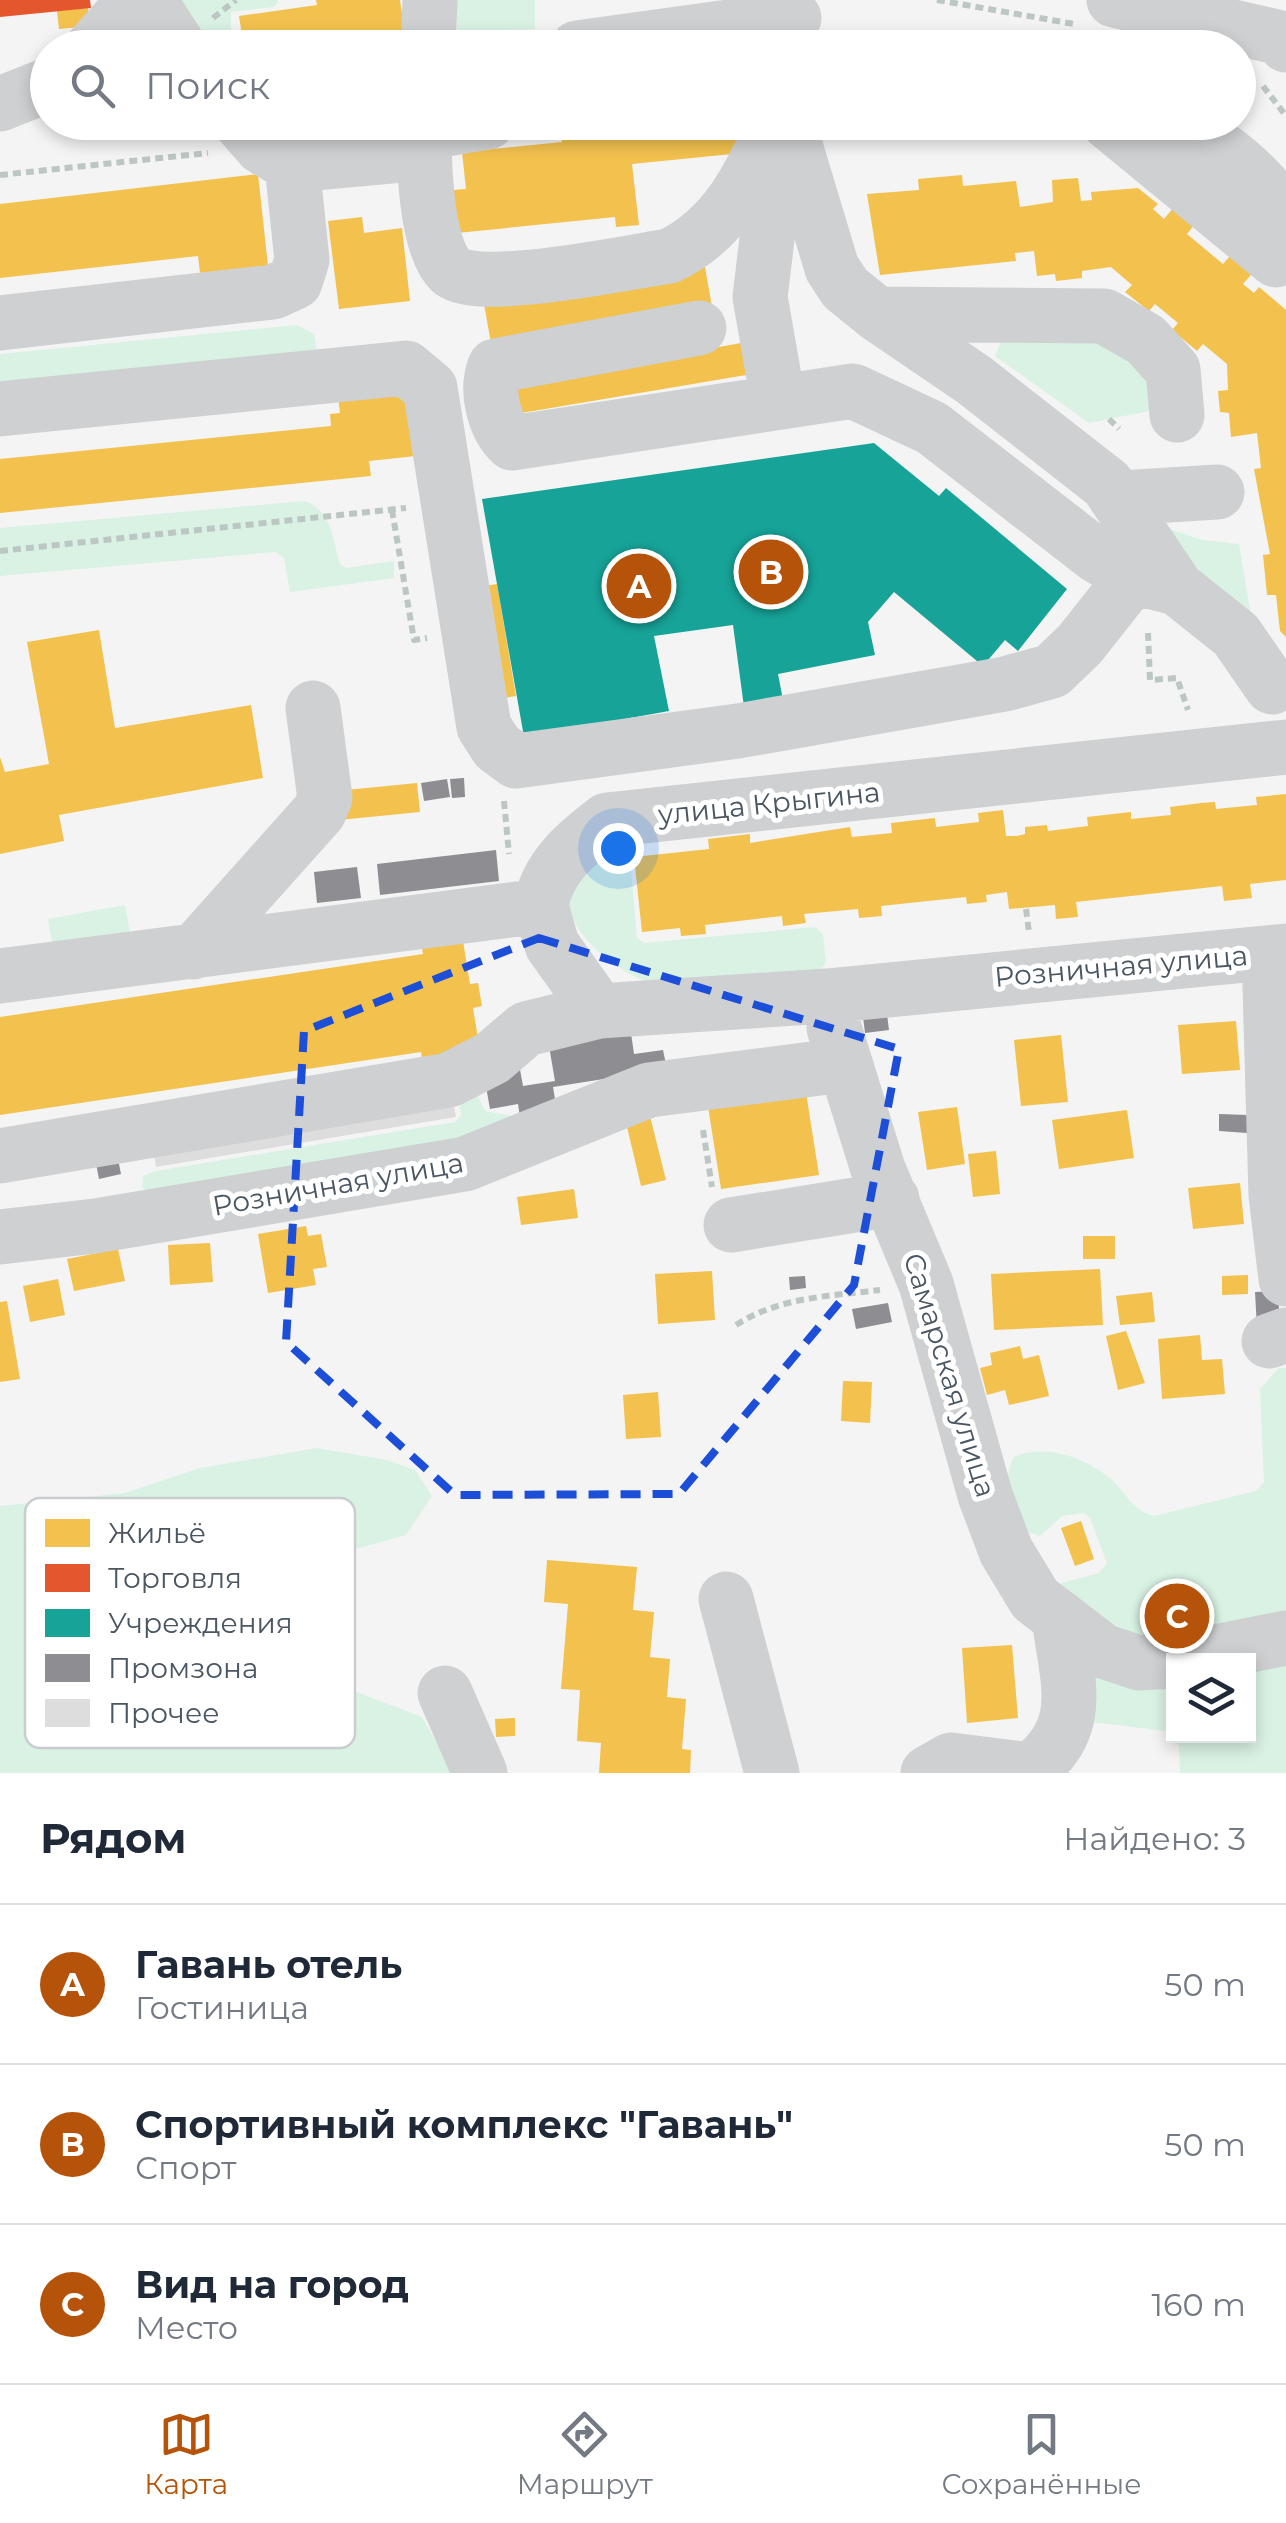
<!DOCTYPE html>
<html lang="ru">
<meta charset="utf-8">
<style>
:root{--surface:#fff;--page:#f2f2f3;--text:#1f2937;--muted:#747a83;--line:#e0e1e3;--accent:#b45309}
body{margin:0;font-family:Montserrat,sans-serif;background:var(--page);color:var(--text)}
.controls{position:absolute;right:30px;bottom:30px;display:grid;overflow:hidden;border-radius:0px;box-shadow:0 5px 15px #0003}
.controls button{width:90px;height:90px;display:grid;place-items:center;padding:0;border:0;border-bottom:2px solid var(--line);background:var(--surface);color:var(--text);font:50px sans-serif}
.you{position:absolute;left:618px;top:848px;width:35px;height:35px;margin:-25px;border:8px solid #fff;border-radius:50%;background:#1a73e8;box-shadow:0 0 0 15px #1a73e833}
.badge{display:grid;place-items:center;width:65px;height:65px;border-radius:50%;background:var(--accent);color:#fff;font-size:32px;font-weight:700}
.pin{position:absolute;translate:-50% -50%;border:5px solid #fff;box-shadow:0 2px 10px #0006}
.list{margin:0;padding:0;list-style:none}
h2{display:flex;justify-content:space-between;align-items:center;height:130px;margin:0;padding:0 40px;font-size:42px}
h2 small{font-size:32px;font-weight:400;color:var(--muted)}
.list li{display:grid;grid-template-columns:65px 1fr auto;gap:30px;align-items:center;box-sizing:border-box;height:160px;padding:0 40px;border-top:2px solid var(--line)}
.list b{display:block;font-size:38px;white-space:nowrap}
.list p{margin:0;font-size:32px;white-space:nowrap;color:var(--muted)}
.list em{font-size:32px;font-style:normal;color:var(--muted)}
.icon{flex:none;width:55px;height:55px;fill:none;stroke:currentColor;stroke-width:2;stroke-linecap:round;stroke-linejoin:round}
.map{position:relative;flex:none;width:1286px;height:1773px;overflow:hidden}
.search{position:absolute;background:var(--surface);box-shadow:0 5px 15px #0003;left:30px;right:30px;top:30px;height:110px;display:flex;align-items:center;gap:25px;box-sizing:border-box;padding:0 35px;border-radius:55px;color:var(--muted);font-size:38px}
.sheet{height:610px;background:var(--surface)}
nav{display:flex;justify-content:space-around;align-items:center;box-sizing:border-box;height:140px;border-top:2px solid var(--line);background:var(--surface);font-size:28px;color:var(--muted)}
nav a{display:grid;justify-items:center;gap:5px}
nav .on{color:var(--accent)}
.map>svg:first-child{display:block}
</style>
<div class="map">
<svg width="1286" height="1773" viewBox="0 0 1286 1773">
<rect width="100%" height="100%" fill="#f4f4f4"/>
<path fill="#d9f2e3" d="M163 0H278V2L274 7 231 12V47L196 48Z
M456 0H535V29L457 31Z
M297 325 314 334 318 356 0 397V354Z
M1006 330 1094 331 1135 352 1159 409 1089 423 995 356Z
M305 501C331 510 333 540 340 564L346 568 394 561V578L290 592 284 558 275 552 0 576V528Z
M1155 524 1202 540 1239 544 1253 628Z
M605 859H617L631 869 637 938 644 943 815 927 823 934 826 963 821 969 652 984C602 966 522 896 605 859Z
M125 905 132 945 55 959 48 919Z
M458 1094H477L485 1111 512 1116 460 1147 149 1192 142 1187 143 1176 156 1171 455 1122 461 1115Z
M1279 1368H1286V1614L1141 1647 1058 1589 1062 1583 1099 1573 1107 1563 1090 1518 1084 1513 1062 1516 1040 1536 1025 1531C1015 1505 999 1483 1014 1457 1046 1443 1086 1458 1112 1480 1126 1493 1134 1512 1154 1516L1256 1491 1264 1482 1260 1389Z
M317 1448 387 1460 415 1470 432 1496 406 1535 334 1555 294 1586 284 1629 305 1662 349 1689 422 1717 454 1773H0V1506L125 1493 200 1468Z
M1072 1647 1173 1670 1174 1736H1248V1660L1286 1654V1773H1180L1179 1746 1166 1731 1091 1722Z"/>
<path fill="#f2c14e" d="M316 0H400L407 48H244L239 16 317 5Z
M88 8 90 26 59 29 57 11Z
M560 122H749L752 152 632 164 639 225 616 227 615 217 457 233 453 190 466 189 462 152 562 142Z
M258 174 268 266 200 273 198 256 0 278V204Z
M962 175 963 186 1016 181 1020 207 1053 202 1052 180 1078 178 1081 201 1092 200 1091 192 1138 188 1158 204 1153 209 1164 219 1179 201 1200 218 1187 234 1223 264 1235 250 1257 268 1243 284 1254 293 1259 287 1286 310V637L1280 631 1276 595H1267L1263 555 1270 554 1254 469 1261 468 1257 433 1231 437 1229 413 1220 412 1218 391 1228 390 1227 364 1203 344 1197 351 1172 330 1178 323 1155 304 1149 311 1125 292 1132 285 1111 267 1082 271V278L1056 281 1055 274 1037 276 1034 251 1015 253 1016 261 880 275 867 194 919 190 918 179Z
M362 217 364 233 402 228 410 301 339 309 328 221Z
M705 267 719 347 741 343 746 375 504 416 484 304Z
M409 381 416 456 369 461 371 476 0 513V459L331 426 330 414 340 413 337 388Z
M497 584 516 696 459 705 439 594Z
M99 630 115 728 251 705 263 778 59 815 64 841 0 854V757L5 772 49 764 27 642Z
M417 783 420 812 339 820 336 791Z
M1286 794V880L1250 884 1252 898 1224 901 1222 886 1076 902 1078 917 1056 919 1055 905 1009 909 1007 892 986 895 987 902 967 904 966 897 881 906 882 916 859 918 858 909 804 914 806 923 783 926 782 916 705 925 706 934 681 936 680 928 642 932 634 857 709 849 708 839 750 834V843L850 827 852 837 892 833 891 823 935 818 936 827 979 822 978 813 1003 810 1006 836H1017L1025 834V827L1047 825 1048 831 1088 826 1087 817 1131 812V819L1171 815 1170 807 1201 803 1215 802 1216 809 1246 806 1257 805 1256 797Z
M462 935 470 984 478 983 482 1006 473 1008 481 1056 423 1065 421 1052 0 1115V1017L423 954 421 942Z
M1236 1021 1240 1070 1182 1074 1178 1025Z
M1061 1035 1068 1102 1021 1106 1014 1040Z
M805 1086 819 1175 721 1189 707 1100Z
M647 1104 666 1180 641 1186 623 1110Z
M957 1107 965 1164 927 1170 918 1112Z
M1127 1110 1134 1158 1059 1169 1052 1120Z
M996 1151 1000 1194 973 1197 968 1154Z
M1240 1183 1244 1224 1193 1229 1188 1188Z
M574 1189 578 1218 521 1225 517 1197Z
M306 1226 308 1236 321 1234 327 1267 313 1269 316 1285 268 1293 258 1234Z
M1083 1236H1115V1259H1083Z
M210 1243 213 1282 170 1285 168 1245Z
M118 1249 125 1281 74 1291 67 1259Z
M1100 1269 1103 1325 994 1330 991 1274Z
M712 1271 715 1320 658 1324 655 1274Z
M1248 1275V1294L1222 1295V1276Z
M58 1279 65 1315 30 1322 23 1286Z
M1152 1292 1155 1322 1120 1325 1116 1296Z
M7 1301 20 1379 0 1382V1302Z
M1126 1331 1145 1383 1118 1390 1106 1336Z
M1200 1335 1202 1360 1222 1359 1225 1394 1162 1399 1158 1339Z
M1020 1346 1023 1359 1039 1355 1049 1396 1009 1405 1005 1390 987 1395 980 1368 992 1365 990 1353Z
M843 1381 872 1382 870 1423 841 1421Z
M658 1392 661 1437 626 1439 623 1395Z
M1081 1521 1094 1559 1075 1566 1061 1528Z
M547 1560 637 1567 633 1610 654 1612 650 1657 670 1659 667 1697 686 1699 682 1749 691 1750 690 1773H599L601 1743 577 1741 580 1690 561 1689 568 1604 544 1602Z
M1012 1645 1018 1718 967 1723 962 1648Z
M515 1718V1736L496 1737 495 1719Z"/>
<path fill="#e4572e" d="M0 0H90L91 8 0 17Z"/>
<path fill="#17a398" d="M874 443 939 496 946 488 1067 589 1018 651 1005 640 983 666 894 592 868 622 875 655 778 674 783 700 744 707 733 625 654 636 669 711 524 737 482 499Z"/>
<path fill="#8d8d92" d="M464 778 465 797 452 798 450 779Z
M447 779 450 797 424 801 421 783Z
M496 850 499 881 380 895 377 864Z
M357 867 361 898 317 903 314 872Z
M887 1014 889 1030 865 1033 863 1017Z
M631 1033 634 1054 663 1050 667 1069 553 1087 557 1111 520 1117 518 1104 490 1109 483 1070 519 1064 523 1086 555 1081 549 1046Z
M1219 1114 1248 1115 1247 1133 1219 1131Z
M115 1144 121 1174 99 1179 93 1148Z
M805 1276 806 1288 790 1290 789 1277Z
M1278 1291 1280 1326 1257 1328 1255 1292Z
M888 1303 892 1322 856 1329 852 1309Z"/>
<path fill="#ddddde" d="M451 1091 456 1117 156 1167 152 1140Z"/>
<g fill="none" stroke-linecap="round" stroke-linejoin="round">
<path stroke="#bcc7c4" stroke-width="6" stroke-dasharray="8 5" stroke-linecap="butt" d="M937 0 1074 24
M213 18 236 0
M1263 86 1286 116
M0 175 208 153
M1109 419 1119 429
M392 510 414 640 427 638
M0 551 406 508
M1148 633 1150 680 1177 678 1188 710
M504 801 509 854
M1026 909 1029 932
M703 1130 712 1187
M736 1325C779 1297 830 1296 880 1290"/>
<path stroke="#ced0d2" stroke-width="55" d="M149 0 180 48
M1114 0 1277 37 1286 45
M92 48 135 0
M428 48 430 0
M577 48 794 18
M0 104 48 85
M240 122 262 147 292 165 423 153
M425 122C423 156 425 247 451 271 476 294 630 262 669 256 725 230 751 176 775 122
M788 122 832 268 845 288 877 314 1104 316 1146 340 1173 370 1177 415
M1108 122 1276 260
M1166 122C1218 139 1252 170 1286 213
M424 133 488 122
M877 314 974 380 1107 484 1177 588 1236 635 1272 687
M0 323 273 292 295 282 302 260 292 165
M699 328 495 366C485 390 494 427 512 443L853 391 932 428 1096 555 1133 577 1177 588
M778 400 760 297 779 140
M0 409 406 368 430 388 484 727 497 747 516 761 738 731 1005 684 1052 671 1080 644 1133 577
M1120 498 1217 492
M541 906 552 945 599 1011 827 996 1286 951
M194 952 319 812 325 798 313 708
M1269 953 1276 1195 1286 1279
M0 976 541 906C546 868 578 842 607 820L1286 747
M834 1028 878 1169 926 1284 985 1495 1006 1551 1035 1599 1103 1651 1139 1663 1174 1661
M0 1156 449 1080 492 1058 526 1029 599 1011
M731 1225 892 1199
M0 1237 95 1226 465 1164 649 1090 843 1065
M1269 1341 1286 1335
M726 1599 772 1773
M1175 1660 1286 1638
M445 1693 480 1773
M928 1773 951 1760 1030 1770C1088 1728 1066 1678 1059 1617"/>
</g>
<path fill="none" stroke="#1d4ed8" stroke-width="8" stroke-dasharray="20 12" stroke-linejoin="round" d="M539 938 899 1049 854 1285 679 1494 455 1495 286 1342 304 1031Z"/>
<g text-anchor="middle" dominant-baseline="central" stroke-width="10" stroke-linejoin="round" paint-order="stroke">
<g font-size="28" fill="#4a5661" stroke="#fff">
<text transform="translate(769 803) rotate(-6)">улица Крыгина</text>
<text transform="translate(1121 966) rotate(-5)">Розничная улица</text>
<text transform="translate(338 1184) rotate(-10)">Розничная улица</text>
<text transform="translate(950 1375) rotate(73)">Самарская улица</text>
</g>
</g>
<rect x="25" y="1498" width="330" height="250" rx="15" fill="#fff" stroke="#c9ccd0" stroke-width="2.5"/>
<rect x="45" y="1519" width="45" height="28" fill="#f2c14e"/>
<rect x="45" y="1564" width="45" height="28" fill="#e4572e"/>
<rect x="45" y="1609" width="45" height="28" fill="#17a398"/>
<rect x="45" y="1654" width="45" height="28" fill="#8d8d92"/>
<rect x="45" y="1699" width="45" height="28" fill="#ddddde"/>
<g font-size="28" fill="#4a5661">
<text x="108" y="1543">Жильё</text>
<text x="108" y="1588">Торговля</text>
<text x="108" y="1633">Учреждения</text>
<text x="108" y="1678">Промзона</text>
<text x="108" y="1723">Прочее</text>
</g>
</svg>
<div class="controls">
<button><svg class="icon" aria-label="layers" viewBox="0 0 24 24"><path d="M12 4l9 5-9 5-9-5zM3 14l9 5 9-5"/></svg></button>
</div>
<div class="you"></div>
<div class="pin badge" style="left:639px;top:586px">A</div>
<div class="pin badge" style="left:771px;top:572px">B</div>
<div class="pin badge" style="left:1177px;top:1616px">C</div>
<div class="search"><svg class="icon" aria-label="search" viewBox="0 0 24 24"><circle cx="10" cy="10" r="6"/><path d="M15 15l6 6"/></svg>Поиск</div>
</div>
<section class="sheet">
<h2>Рядом<small>Найдено: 3</small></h2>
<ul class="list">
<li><span class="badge">A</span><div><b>Гавань отель</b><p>Гостиница</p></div><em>50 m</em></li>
<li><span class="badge">B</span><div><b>Спортивный комплекс &quot;Гавань&quot;</b><p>Спорт</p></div><em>50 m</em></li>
<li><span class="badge">C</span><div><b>Вид на город</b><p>Место</p></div><em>160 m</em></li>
</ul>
</section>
<nav>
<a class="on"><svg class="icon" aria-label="map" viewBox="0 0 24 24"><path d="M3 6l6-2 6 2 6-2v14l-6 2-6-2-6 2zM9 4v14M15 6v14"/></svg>Карта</a>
<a><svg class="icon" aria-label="directions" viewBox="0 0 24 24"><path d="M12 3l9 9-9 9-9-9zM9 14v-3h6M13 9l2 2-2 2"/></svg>Маршрут</a>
<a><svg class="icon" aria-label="saved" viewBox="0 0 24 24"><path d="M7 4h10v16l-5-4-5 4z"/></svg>Сохранённые</a>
</nav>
